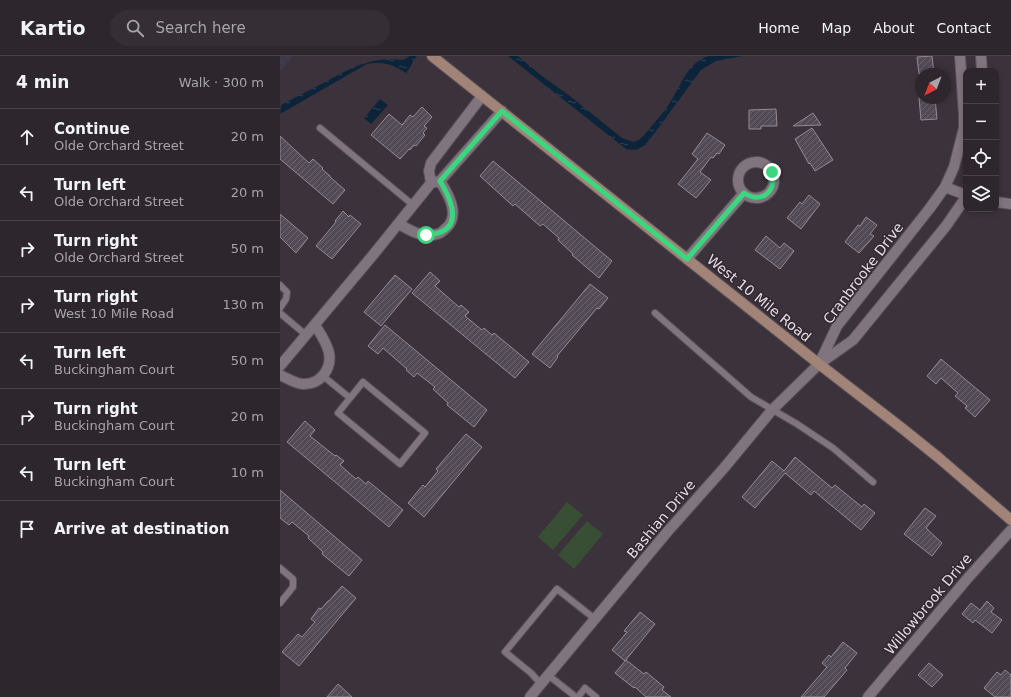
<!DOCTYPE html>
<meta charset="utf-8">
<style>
:root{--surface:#2d262c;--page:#352e34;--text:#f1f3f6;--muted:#a7a5a9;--line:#484348}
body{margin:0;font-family:"DejaVu Sans",sans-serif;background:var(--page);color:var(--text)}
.controls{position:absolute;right:12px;top:12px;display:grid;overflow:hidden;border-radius:8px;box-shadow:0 2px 6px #0003}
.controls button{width:36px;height:36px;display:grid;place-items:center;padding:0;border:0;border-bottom:1px solid var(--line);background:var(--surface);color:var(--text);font:20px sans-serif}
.compass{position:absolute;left:635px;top:12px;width:36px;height:36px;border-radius:50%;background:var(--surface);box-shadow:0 2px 6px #0003;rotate:222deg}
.stop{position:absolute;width:12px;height:12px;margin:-9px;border:3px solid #3ad77f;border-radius:50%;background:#fff}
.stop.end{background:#3ad77f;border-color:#fff;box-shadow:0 1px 4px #0008}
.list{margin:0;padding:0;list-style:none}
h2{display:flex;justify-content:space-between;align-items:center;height:52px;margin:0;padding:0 16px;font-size:17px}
h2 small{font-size:13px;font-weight:400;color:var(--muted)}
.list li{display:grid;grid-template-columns:26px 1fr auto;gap:12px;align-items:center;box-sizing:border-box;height:56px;padding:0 16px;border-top:1px solid var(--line)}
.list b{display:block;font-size:15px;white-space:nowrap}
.list p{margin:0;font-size:13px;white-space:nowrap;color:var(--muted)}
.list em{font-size:13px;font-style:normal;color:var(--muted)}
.icon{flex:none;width:22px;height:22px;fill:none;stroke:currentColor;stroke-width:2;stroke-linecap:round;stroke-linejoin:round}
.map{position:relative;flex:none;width:731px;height:641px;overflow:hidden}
header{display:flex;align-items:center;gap:24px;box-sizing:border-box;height:56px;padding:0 20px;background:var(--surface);border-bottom:1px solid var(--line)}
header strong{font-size:19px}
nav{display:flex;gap:22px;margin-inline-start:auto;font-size:14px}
.search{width:280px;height:36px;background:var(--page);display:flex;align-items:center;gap:10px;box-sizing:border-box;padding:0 14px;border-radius:22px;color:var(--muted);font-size:15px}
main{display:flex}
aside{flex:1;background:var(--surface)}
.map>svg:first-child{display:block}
</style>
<header>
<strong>Kartio</strong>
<div class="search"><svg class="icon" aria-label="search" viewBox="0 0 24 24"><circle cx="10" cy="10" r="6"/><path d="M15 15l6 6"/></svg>Search here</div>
<nav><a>Home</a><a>Map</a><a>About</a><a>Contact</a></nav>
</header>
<main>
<aside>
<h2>4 min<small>Walk · 300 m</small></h2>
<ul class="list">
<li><svg class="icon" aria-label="ahead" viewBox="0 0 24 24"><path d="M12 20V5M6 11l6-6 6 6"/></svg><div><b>Continue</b><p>Olde Orchard Street</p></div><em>20 m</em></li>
<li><svg class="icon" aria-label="left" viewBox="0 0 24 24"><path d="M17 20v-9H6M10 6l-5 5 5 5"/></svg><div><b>Turn left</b><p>Olde Orchard Street</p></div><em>20 m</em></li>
<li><svg class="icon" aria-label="right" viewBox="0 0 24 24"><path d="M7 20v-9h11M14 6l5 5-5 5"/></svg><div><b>Turn right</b><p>Olde Orchard Street</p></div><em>50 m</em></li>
<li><svg class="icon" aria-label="right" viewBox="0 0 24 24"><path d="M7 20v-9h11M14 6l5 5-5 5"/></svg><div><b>Turn right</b><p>West 10 Mile Road</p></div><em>130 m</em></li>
<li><svg class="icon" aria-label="left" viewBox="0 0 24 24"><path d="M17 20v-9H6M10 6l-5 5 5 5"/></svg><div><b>Turn left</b><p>Buckingham Court</p></div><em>50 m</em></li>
<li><svg class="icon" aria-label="right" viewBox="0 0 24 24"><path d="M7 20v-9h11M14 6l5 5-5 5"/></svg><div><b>Turn right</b><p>Buckingham Court</p></div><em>20 m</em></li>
<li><svg class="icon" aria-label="left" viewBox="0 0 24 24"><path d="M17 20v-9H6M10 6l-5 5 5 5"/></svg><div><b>Turn left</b><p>Buckingham Court</p></div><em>10 m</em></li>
<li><svg class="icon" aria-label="arrive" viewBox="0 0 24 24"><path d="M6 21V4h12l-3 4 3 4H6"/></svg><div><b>Arrive at destination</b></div></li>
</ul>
</aside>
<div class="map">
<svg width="731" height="641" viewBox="0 0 731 641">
<defs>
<pattern id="water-ripples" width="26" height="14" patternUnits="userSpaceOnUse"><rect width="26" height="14" fill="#0c243a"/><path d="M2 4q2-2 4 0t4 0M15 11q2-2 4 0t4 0" fill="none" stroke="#2f4356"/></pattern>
<pattern id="building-hatch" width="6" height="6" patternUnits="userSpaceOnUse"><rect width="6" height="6" fill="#524a55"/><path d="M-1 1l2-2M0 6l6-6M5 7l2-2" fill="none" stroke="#6b646d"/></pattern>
</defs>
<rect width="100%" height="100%" fill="#3c323b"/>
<path fill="#3f3a4b" d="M0 0H13L0 15Z"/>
<path fill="#394f35" d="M287 446 303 459 273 494 258 481Z
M307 465 323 478 294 513 278 499Z"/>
<path fill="url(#water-ripples)" d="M130 0H137C132 6 131 11 126 17 113 8 102 5 87 8L0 58 1 49C15 41 31 34 45 26 71 12 92 0 123 4Z
M228 0H238L262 20 290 40 342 82 354 86C361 84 365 78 370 72 376 65 383 57 389 48 400 32 407 6 429 0 438 0 454 0 463 0L436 5 421 14 374 78 365 89 356 94 346 93Z
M100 43 108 49 91 68 84 62Z"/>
<path fill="url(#building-hatch)" stroke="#938a97" d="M652 0 654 18H639L637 1Z
M639 42H655L657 63 641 64Z
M142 51 152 61 144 70 147 72 143 77 145 79 136 90 134 89 130 94 129 93 120 103 91 79 109 58 122 69 130 59 133 61Z
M496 53 497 70H481V73H469V54Z
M533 57 541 69 513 70Z
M532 72 553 104 535 115 530 107 529 108 515 83Z
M427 77 445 89 439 98 437 97 433 102 431 101 420 116 431 124 416 142 398 128 418 103 412 98Z
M0 80 29 107 33 103 43 112 42 113 50 120V121L65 134 53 148 0 103Z
M213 105 332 205 319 222 292 199 293 198 278 184 279 182 263 168 260 170 235 148 233 150 200 120Z
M529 139 540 148 521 173 507 162 520 146 522 148Z
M63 155 69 161 70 159 81 168 52 203 36 190 56 166 55 165Z
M0 158 28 182 16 197 0 181Z
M586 161 597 169 590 178 594 180 579 197 565 186 578 169 580 170Z
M486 180 500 192 504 187 514 195 500 213 475 194Z
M150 216 160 225 155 230 179 251 181 249 189 256 185 260 202 274 204 272 212 279 214 277 249 306 235 322 132 237Z
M115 219 132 233 101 270 84 256Z
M310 228 328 242 319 253 317 252 277 300 278 301 270 312 252 298Z
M105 269 207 354 194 371 167 349 168 347 153 333 155 331 137 317 134 321 126 314 127 313 103 292 98 298 88 290Z
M661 303 710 344 695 361 685 352 687 350 675 340 678 337 661 322 656 328 647 320Z
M25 365 35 374 30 380 55 400 56 399 64 405 60 409 76 423 78 421 86 428 88 425 123 454 109 471 7 386Z
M186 378 202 391 144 461 128 447 143 429 145 431 158 415 156 413Z
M515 401 552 432 555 429 582 451 584 448 595 457 581 474 534 435 531 439 505 417 475 452 462 441 492 405 504 415Z
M0 434 82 504 69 520 42 498 43 496 28 482 29 480 12 466 9 469 0 462Z
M645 452 656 460 646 472 662 487 652 500 624 478Z
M62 530 76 542 19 610 2 596 18 578 22 581 35 566 31 563 39 552 41 553 48 545H49Z
M707 545 714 552 711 556 722 564 712 577 695 564 693 567 682 558 691 547 700 554Z
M360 556 375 568 345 605 332 594 347 576 344 575Z
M563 586 577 597 565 612 567 614 544 641H521L547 611 542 607 549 599 551 601Z
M346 604 364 618 366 616 384 631 382 634 391 641H366L355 631 354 632 335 617Z
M649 607 663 619 652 631 638 619Z
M725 614 731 619V641H715L704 632 717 616 721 619Z
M58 628 72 641H47Z"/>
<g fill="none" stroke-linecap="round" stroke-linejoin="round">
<g stroke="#595058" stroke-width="8">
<path id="service" d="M40 72 133 149
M0 229 7 236 6 243 0 252
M0 257 26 279
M375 257 471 341 517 368 553 392 593 426
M43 320 70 342 58 357 120 408 145 377 83 326 70 342
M0 512 13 523V531L0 547
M268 619 296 641
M261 628 251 617 225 596 277 533 315 563
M298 641 305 632 316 641"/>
</g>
<g stroke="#595058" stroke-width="12">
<path id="minor" d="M701 0 702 15
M458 124a18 18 0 1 1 36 0a18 18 0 1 1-36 0Z
M151 127 149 115 151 107 202 40
M665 131 686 139
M716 146 731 148
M119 168C129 174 144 183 157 178 160 178 163 175 165 173 172 168 174 159 172 150 170 141 165 133 160 125
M407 203 464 137
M540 306 557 270 650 152 665 131 674 111 684 72V59L680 0
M0 310 93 199 151 127 160 125 222 55
M0 319C7 322 16 328 23 328 40 329 52 313 49 297 47 287 40 277 35 269
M250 641 388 475 444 412 492 354 539 308 573 284 666 170 686 141
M588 641 687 523 731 474"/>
</g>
<g stroke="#595058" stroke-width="12">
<path id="secondary" d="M152 0 539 308 623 373 659 402 731 464"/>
</g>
<use href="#service" stroke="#80747e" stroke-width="6"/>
<use href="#minor" stroke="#80747e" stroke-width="10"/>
<use href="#secondary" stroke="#a18378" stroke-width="10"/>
</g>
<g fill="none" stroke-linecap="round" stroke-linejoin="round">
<path stroke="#3ad77f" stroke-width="5" d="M146 179C184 177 174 148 160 125L222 55 407 203 464 137C481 148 497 136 492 116"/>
</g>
<g text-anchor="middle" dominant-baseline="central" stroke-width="3" stroke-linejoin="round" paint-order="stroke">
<g font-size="14" fill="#e3dce2" stroke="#322831">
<text transform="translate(583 217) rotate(-53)">Cranbrooke Drive</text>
<text transform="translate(479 242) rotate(39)">West 10 Mile Road</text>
<text transform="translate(381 463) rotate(-50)">Bashian Drive</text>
<text transform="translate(648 548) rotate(-50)">Willowbrook Drive</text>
</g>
</g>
</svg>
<div class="controls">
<button>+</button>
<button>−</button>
<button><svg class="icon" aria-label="locate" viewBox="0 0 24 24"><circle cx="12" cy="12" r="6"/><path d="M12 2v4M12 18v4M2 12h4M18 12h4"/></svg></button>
<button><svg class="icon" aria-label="layers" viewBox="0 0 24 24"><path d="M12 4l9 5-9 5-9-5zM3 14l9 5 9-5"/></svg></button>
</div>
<svg class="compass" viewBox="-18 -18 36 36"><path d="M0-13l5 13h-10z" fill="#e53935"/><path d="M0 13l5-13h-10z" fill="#a7a5a9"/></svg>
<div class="stop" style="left:146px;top:179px"></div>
<div class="stop end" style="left:492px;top:116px"></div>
</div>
</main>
